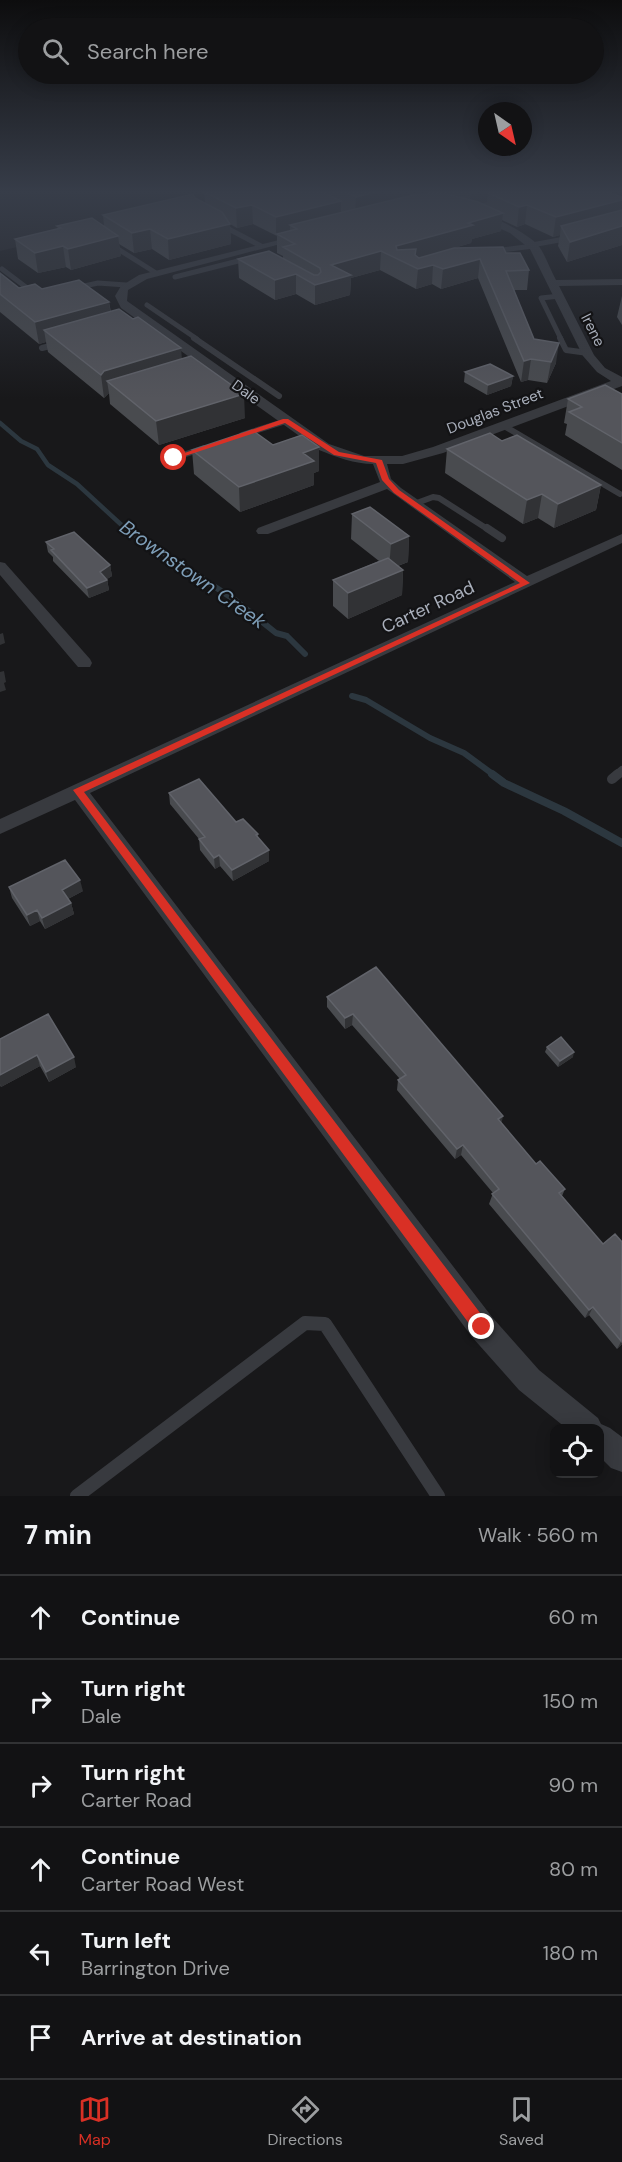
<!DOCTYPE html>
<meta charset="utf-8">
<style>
:root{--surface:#121214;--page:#1b1b1d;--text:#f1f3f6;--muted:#9c9ea0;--line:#313234;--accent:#d93025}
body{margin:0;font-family:"DM Sans",sans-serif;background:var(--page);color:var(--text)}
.controls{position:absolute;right:18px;bottom:18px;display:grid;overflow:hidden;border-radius:12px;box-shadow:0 3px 15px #0003}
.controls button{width:54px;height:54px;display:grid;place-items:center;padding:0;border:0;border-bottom:2px solid var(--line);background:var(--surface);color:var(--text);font:30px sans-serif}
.compass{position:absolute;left:478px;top:102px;width:54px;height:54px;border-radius:50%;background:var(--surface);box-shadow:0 3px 15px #0003;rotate:146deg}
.stop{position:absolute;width:18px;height:18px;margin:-14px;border:4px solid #d93025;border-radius:50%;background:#fff}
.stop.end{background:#d93025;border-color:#fff;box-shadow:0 2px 6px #0008}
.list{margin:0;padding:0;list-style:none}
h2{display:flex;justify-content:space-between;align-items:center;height:78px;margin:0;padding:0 24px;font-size:26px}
h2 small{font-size:20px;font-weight:400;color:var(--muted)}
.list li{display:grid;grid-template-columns:39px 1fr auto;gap:18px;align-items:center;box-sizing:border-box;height:84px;padding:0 24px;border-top:2px solid var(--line)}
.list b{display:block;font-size:22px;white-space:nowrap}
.list p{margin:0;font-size:20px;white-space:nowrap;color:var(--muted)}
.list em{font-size:20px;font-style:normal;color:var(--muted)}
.icon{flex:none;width:33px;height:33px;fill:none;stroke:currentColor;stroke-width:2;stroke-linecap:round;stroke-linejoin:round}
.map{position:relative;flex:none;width:622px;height:1496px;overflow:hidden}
.search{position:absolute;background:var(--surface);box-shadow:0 3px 15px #0003;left:18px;right:18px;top:18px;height:66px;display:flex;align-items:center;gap:15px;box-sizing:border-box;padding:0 21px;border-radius:33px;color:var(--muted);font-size:22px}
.sheet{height:582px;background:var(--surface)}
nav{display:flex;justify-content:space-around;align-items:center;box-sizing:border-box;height:84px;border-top:2px solid var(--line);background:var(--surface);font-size:16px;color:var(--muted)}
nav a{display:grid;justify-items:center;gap:3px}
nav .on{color:var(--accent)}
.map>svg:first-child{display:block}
</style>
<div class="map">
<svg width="622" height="1496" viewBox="0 0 622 1496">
<rect width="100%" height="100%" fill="#18181a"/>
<path fill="#242427" d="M0 190H264L0 251Z"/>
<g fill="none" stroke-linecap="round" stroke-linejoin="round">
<path stroke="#2c373f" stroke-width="4.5" d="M0 423 21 441 37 449 48 465 77 484 127 530"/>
<path stroke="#2c373f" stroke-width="6" d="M125 528 235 600 276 633 287 636 305 654
M352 696 366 700 430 738 464 753 494 775"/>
<path stroke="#2c373f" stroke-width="8" d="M492 774 504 783 564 811 622 843"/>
<path stroke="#383a3f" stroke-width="5" d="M221 225 261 246
M110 244 156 273
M532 245 570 238
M494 251 533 246
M2 269 35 294
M175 277 250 258
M75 288 98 283 126 285
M560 296 541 298 561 339
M147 305 197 339"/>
<path stroke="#383a3f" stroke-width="6" d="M194 338 279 396
M560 338 566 350 588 353
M42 348 58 344
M504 426 620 494
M242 435 286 421
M174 458 204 448
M414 504 433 497 439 498 489 530"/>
<path stroke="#383a3f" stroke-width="8" d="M487 528 502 538
M616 775 622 770"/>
<path stroke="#383a3f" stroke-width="10" d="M612 779 618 774"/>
<path stroke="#383a3f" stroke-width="14" d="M77 1496 305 1323 325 1324 438 1496"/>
<path fill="#383a3f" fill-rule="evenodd" d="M478 215C492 214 528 234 538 245 545 254 550 269 556 280L622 279V285L559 286 594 355 605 368 622 377V386L443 453 403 464H387L391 479 401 488 527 576 622 534V543L90 793 492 1317 539 1370 598 1418 601 1424 610 1428 622 1437V1472L611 1468 600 1457V1428H566L519 1390 472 1337 75 800 0 834V819L515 582 387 489 268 534H258L256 531 258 528 380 482 373 464C355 464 336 457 319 450L121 308 115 296 121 286 139 275 303 234V238L147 279 128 290 127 301 329 444 364 456H402L433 447 611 381 597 372 583 356 530 249 510 233 478 219Z
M0 562 5 563 90 659 92 663 90 667H78L0 575Z"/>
</g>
<path fill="#494b4f" d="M213 190H603L622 197V245L567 262 558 246 560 235 553 237 525 224 517 227 502 220 501 231 472 239 471 243 440 252 506 253 529 270 527 290H514L534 339 556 363 547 383 528 380 521 382 478 278 441 289 432 284 416 289 380 270 351 278 350 295 315 305 296 294 275 300 239 278 238 259 283 258V256L277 253V236L253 224 237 228 230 224 231 244 169 260 152 249 134 253 119 244 121 256 71 270 66 267 38 273 18 259 15 239 58 229 57 226H104L103 215 195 198 205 203 204 192Z
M0 273 19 288 42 289 109 302 111 312 182 359 245 418 159 445 110 404 109 393 104 398 48 352 46 342 39 344 0 312Z
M622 296V325L617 317Z
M465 372 513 376 511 386 487 395 464 382Z
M622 394V470L565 435 567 424 564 423 568 399Z
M502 441 601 485 596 510 554 528 538 518 523 524 445 473 447 449Z
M273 445 319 471 314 473V485L240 512 194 474 192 450Z
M352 514 409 536 408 562 398 566 403 570 402 595 348 619 333 606V580L379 561 351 539Z
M46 542 110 565 112 576 107 579 109 590 89 598 53 561V557L48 552Z
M169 793 258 834V838L269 861 233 881 220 866 215 869 200 850 199 839 170 804Z
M9 887 83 891 68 899 71 903 74 914 45 929 40 921 30 926 12 898Z
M376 967 501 1123 536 1164 565 1189 562 1196 603 1244 622 1242V1344L617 1349 589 1315 585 1318 489 1204 493 1193 461 1155 455 1159 397 1090 398 1080 400 1079 352 1025 345 1029 327 1007V997Z
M0 1039 76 1067 49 1082 40 1066 1 1087 0 1085Z
M547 1047 573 1057 558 1067 545 1052Z"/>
<path fill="#313235" d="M384 190H427V201L355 216 356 197Z
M471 190H532L488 193 487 202 469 207Z
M622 200V219L561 226 560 235 553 237 556 217Z
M341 201V220L297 229 290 225V233L277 234 276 237V217Z
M252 205 253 224 237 228 236 208Z
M527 205 525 224 517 227 519 207Z
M503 213 501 231 472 239 471 243 416 259 396 258V246L468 223Z
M230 224 231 244 169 260 168 239Z
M622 226V245L567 262 570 242Z
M150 229 152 249 134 253 132 233Z
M118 236 121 256 71 270 68 249Z
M63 246 66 267 38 273 35 253Z
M381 251 380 270 351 278 350 295 315 305V285L331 265Z
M480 259 478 278 441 289 443 269Z
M433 265 432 284 416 289 418 269Z
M296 274V294L275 300V280Z
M109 302 112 324 44 330 46 342 39 344 35 322Z
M559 343 556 363 547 383 551 362Z
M181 348 183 371 107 381 109 393 104 398 101 375 104 371Z
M531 359 528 380 521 382 524 361Z
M513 376 511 386 487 395 488 385Z
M244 394 245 418 159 445 156 421Z
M319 447V471L314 473V485L240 512 239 487 303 453Z
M601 485 596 510 554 528 558 504Z
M542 494 538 518 523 524 527 500Z
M409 536 408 562 389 569 391 544Z
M110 565 112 576 104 581 107 580 109 590 89 598 87 588 100 572Z
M403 570 402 595 348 619V593Z
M3 633 5 643 0 645V634Z
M4 671 6 682 4 683 6 690 0 692V672Z
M269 850V861L233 881 232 870Z
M219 855 220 866 215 869 214 858Z
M80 880 83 891 64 901 62 890Z
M71 903 74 914 45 929 42 918Z
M37 910 40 921 30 926 27 915Z
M353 1014 352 1025 345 1029V1018Z
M574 1052 573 1057 558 1067 560 1061Z
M37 1055 40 1066 1 1087 0 1084V1075Z
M74 1057 76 1067 49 1082 46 1072Z
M503 1116 501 1126 498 1119Z
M463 1145 461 1155 455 1159 457 1149Z
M593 1307 589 1315 585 1318 589 1310Z
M622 1340V1344L617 1349Z"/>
<path fill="#54555b" stroke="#61636a" stroke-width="1.5" d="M213 190H318L341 201 276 217 252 205 236 208 204 192Z
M341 190H384L356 197Z
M501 190H603L622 197V200L556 217 527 205 519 207 488 193Z
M438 193 451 195 478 202 503 213 468 223 473 225 396 246 397 250 416 249 415 255 419 258 454 248 503 247 506 253H520L529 270 506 271 534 339 559 343 551 362 531 359 524 361 480 259 443 269 433 265 418 269 381 251 331 265 351 275 315 285 296 274 275 280 238 259 269 251 314 275H318L321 272 320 268 283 247 295 244 277 234 297 229 290 225 413 195Z
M193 194 195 198 222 212 230 224 168 239 150 229 132 233 103 215Z
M622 210V226L570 242 561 226Z
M92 218 118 236 68 249 63 246 35 253 15 239 61 228 57 226Z
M0 273 19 288 35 284 42 289 79 280 109 302 35 322 0 294Z
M119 309 133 319 138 317 181 348 104 371 101 375 44 330Z
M191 356 244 394 156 421 107 381Z
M490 364 513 376 488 385 465 372Z
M605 385 622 394V443L569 412 582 407 568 399Z
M252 430 273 445 302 435 319 447 303 453 314 461 239 487 192 450Z
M490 433 502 441 517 435 601 485 558 504 542 494 527 500 447 449Z
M370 507 409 536 391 544 352 514Z
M74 532 110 565 100 572 107 580 87 588 51 550 54 549 46 542Z
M388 558 403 570 348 593 333 580Z
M199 779 236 822 243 819 258 834 256 835 269 850 232 870 219 855 214 858 199 839 205 837 169 793Z
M65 860 80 880 62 890 71 903 42 918 37 910 27 915 9 887Z
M376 967 503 1116 498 1119 536 1164 540 1161 565 1189 559 1193 603 1244 615 1234 622 1242 621 1341 593 1307 589 1310 492 1194 499 1189 463 1145 457 1149 398 1080 406 1075 353 1014 345 1018 327 997Z
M48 1014 74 1057 46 1072 37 1055 0 1075V1039Z
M561 1037 574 1052 560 1061 547 1047Z"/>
<linearGradient id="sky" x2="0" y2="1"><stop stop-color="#0d0d0e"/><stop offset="0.48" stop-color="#373d49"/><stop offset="1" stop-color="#373d49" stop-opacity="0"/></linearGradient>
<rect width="622" height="399" fill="url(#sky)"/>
<path fill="#d93025" d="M283 419H288L339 452 382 460 389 479 399 490 530 583 84 792 487 1322 489 1327 487 1333 482 1335 476 1333 73 790 520 583 394 493 382 480 376 463 334 455 285 423 176 459 170 458Z"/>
<g text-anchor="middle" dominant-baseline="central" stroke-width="4.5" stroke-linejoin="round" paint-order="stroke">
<g font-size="15" fill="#a9afbb" stroke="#131315">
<text transform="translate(593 330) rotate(63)">Irene</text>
<text transform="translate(246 392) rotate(36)">Dale</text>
<text transform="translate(495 411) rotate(-21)">Douglas Street</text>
</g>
<g font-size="18" fill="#a9afbb" stroke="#131315">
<text transform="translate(428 607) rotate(-25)">Carter Road</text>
</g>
<g font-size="20" font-style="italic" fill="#7e9eb8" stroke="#131315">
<text transform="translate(193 574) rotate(35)">Brownstown Creek</text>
</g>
</g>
</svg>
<div class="controls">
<button><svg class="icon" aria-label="locate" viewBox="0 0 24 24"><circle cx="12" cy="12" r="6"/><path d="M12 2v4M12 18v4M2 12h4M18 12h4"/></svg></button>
</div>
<svg class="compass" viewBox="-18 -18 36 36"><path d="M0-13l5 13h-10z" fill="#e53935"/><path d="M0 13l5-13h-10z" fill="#9c9ea0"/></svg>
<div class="stop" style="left:174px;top:458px"></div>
<div class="stop end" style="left:482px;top:1327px"></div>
<div class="search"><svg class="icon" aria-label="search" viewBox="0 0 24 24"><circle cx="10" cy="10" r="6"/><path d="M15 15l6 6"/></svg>Search here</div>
</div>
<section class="sheet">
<h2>7 min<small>Walk · 560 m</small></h2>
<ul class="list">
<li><svg class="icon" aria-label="ahead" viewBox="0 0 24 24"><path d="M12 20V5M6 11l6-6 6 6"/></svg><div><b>Continue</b></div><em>60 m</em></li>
<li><svg class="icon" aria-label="right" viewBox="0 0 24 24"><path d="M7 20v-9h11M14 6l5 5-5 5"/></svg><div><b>Turn right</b><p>Dale</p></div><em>150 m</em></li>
<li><svg class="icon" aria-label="right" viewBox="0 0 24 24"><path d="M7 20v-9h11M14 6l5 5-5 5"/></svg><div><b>Turn right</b><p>Carter Road</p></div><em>90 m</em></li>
<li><svg class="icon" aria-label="ahead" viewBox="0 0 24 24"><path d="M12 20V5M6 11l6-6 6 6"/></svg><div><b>Continue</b><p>Carter Road West</p></div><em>80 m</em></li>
<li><svg class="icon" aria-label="left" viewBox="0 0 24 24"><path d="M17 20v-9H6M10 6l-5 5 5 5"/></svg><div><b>Turn left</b><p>Barrington Drive</p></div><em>180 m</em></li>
<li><svg class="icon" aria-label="arrive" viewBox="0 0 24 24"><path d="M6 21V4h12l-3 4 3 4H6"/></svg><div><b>Arrive at destination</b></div></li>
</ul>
</section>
<nav>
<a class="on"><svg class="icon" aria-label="map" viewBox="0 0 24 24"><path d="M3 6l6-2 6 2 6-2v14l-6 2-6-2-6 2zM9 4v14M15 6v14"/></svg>Map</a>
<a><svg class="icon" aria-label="directions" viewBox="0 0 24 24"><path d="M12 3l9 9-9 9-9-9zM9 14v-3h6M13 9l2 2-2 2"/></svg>Directions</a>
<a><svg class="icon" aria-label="saved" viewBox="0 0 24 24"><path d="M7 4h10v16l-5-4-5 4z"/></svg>Saved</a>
</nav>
